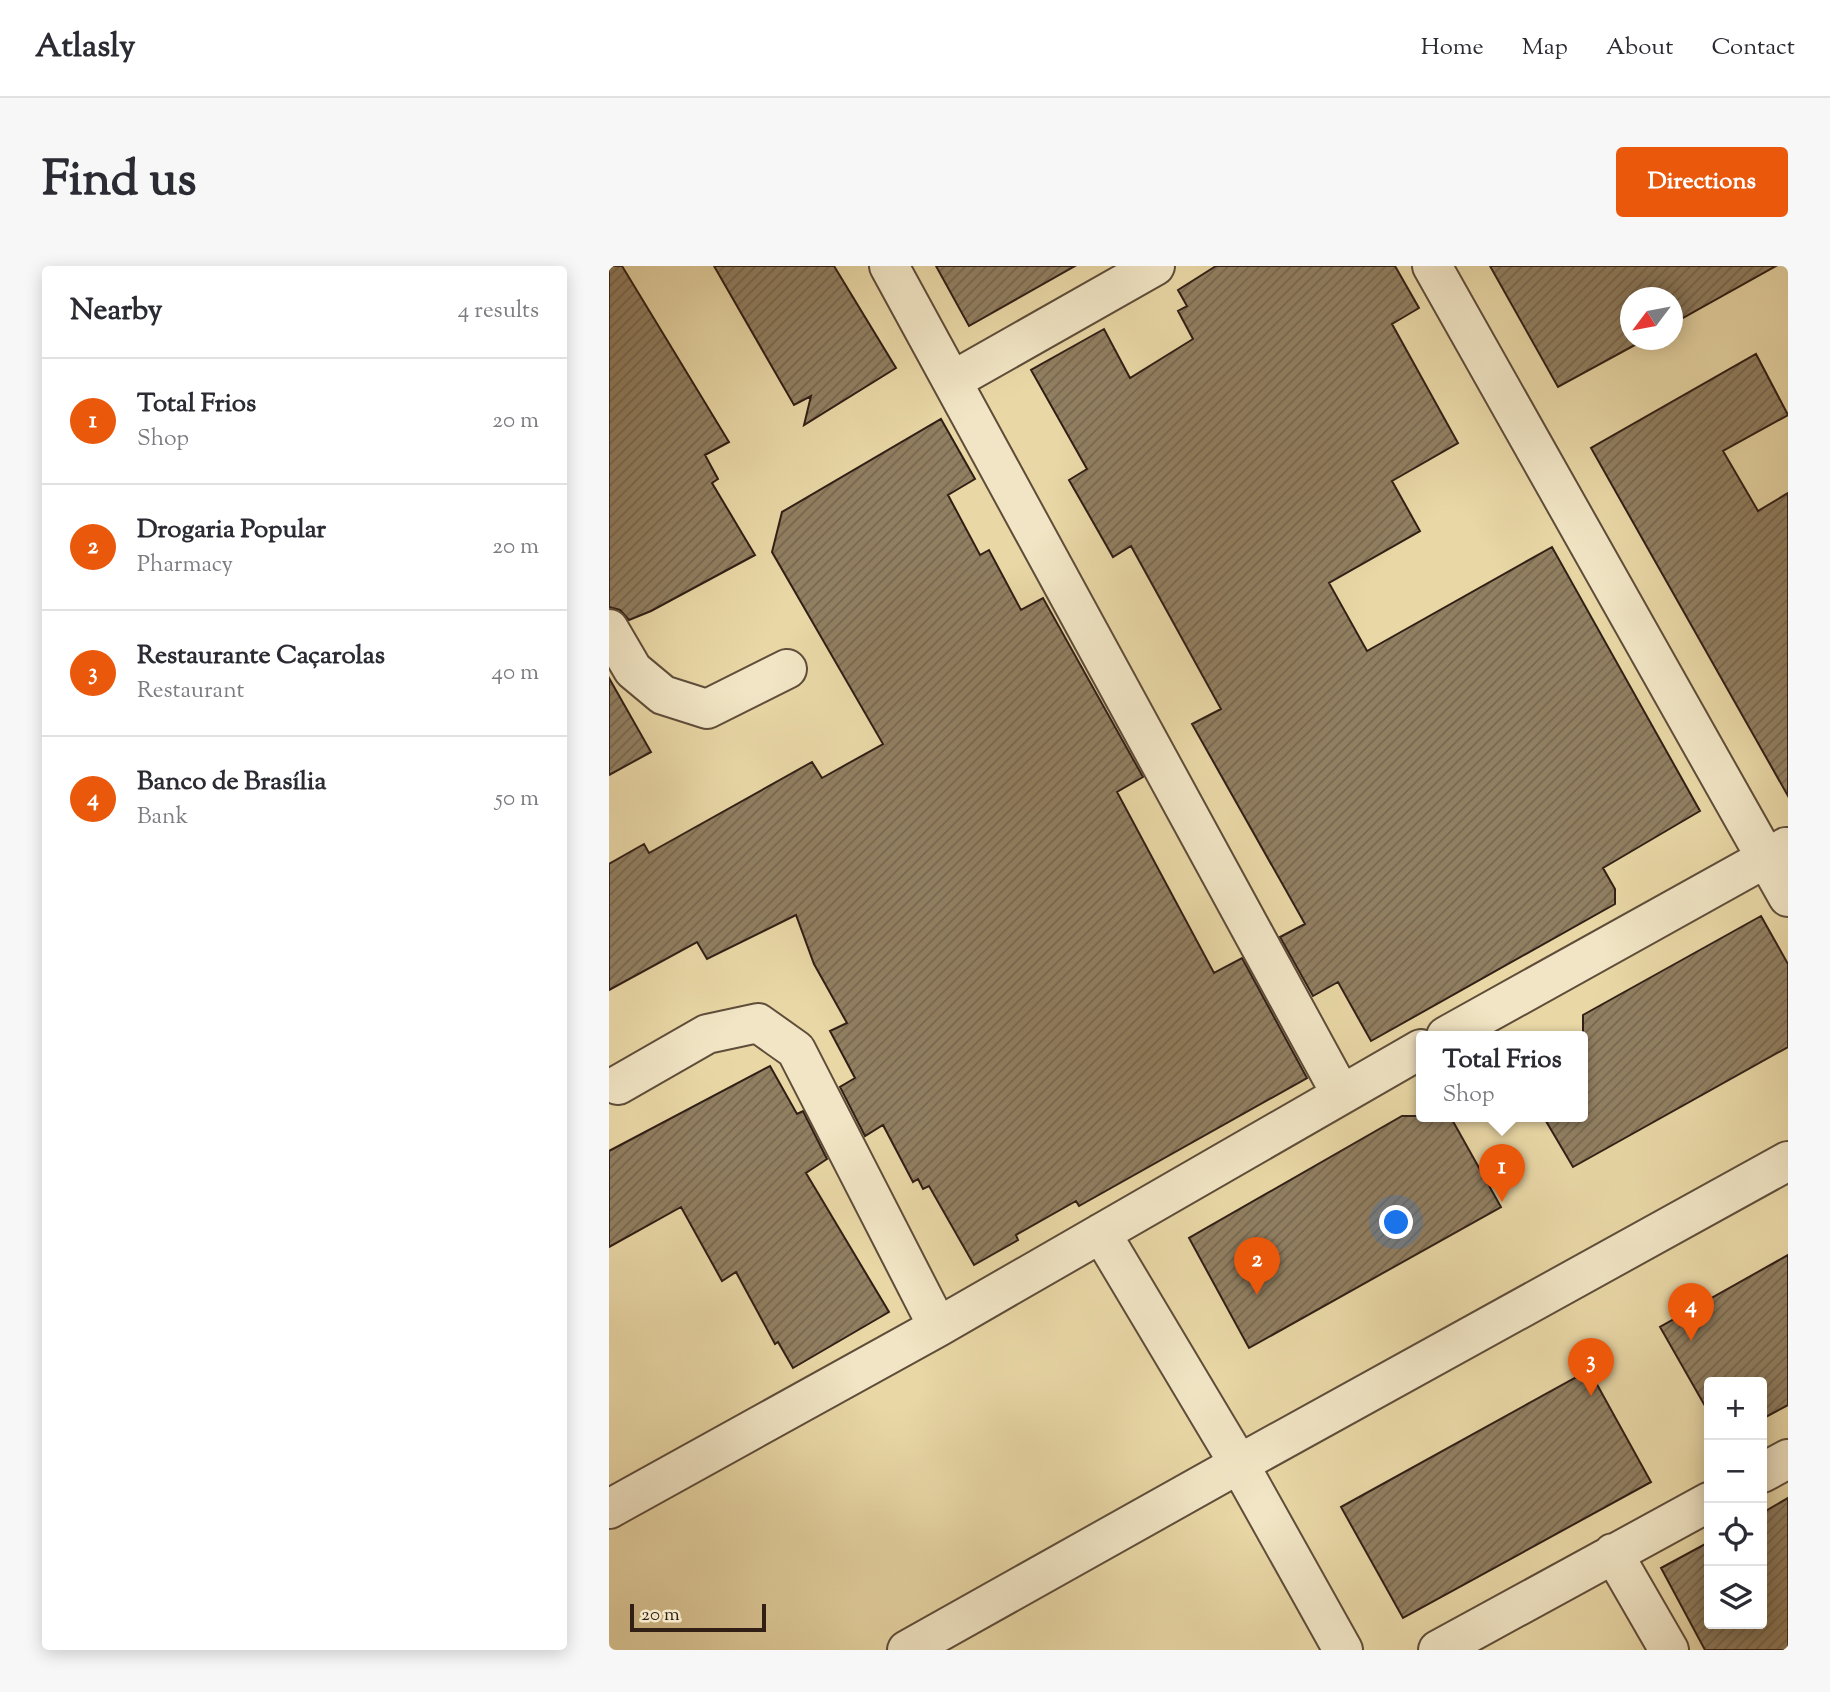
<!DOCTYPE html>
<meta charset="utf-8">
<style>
:root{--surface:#fff;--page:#f7f7f7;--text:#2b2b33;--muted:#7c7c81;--line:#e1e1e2;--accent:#ea580c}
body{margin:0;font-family:"Sorts Mill Goudy",serif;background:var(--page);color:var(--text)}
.controls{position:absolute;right:21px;bottom:21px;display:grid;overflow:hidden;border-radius:7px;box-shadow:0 4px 18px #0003}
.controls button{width:63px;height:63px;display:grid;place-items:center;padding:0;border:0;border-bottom:2px solid var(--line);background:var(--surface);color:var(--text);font:35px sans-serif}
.compass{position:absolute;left:1011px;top:21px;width:63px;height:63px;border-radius:50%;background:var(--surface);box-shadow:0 4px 18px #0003;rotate:238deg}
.scale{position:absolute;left:21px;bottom:18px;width:136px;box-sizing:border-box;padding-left:7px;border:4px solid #311f16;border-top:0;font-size:19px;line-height:24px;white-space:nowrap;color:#311f16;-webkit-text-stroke:5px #f1e5c5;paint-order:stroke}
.you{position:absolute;left:788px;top:957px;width:24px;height:24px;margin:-18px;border:5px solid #fff;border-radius:50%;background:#1a73e8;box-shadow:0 0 0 10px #1a73e833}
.badge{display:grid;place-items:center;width:46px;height:46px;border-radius:50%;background:var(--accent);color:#fff;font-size:23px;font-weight:700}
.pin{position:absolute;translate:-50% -58px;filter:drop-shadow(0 2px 4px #0008)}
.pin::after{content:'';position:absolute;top:37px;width:24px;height:21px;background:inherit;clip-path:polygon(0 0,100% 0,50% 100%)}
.popup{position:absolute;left:807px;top:765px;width:172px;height:91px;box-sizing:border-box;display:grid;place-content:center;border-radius:7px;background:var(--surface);filter:drop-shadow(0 2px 5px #0005);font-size:23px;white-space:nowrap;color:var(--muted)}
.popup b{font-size:26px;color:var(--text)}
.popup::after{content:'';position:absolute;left:50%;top:100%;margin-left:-14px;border:14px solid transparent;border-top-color:var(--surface)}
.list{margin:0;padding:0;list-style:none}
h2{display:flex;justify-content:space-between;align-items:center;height:91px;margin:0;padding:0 28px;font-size:30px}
h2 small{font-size:23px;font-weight:400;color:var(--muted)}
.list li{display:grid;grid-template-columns:46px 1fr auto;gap:21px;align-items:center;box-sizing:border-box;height:126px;padding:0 28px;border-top:2px solid var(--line)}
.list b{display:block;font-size:26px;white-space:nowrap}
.list p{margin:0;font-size:23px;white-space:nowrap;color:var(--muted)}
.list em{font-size:23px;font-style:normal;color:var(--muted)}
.icon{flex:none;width:38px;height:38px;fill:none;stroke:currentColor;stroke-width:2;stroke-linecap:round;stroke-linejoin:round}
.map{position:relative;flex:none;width:1179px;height:1384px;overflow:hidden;border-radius:7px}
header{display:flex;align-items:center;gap:42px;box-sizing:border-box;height:98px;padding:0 35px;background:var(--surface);border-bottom:2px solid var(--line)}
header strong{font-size:33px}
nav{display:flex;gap:38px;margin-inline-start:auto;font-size:24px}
.intro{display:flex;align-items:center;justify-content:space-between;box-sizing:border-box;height:168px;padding:0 42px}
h1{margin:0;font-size:49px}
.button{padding:18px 32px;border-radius:7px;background:var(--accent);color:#fff;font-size:24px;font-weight:700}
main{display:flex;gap:42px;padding:0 42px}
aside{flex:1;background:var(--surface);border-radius:7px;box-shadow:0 4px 18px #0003}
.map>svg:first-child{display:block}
</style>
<header>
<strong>Atlasly</strong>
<nav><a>Home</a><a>Map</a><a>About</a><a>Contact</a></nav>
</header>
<div class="intro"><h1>Find us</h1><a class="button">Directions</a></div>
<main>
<aside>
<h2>Nearby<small>4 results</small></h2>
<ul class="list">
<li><span class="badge">1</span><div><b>Total Frios</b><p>Shop</p></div><em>20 m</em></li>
<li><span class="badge">2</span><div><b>Drogaria Popular</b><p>Pharmacy</p></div><em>20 m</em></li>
<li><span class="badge">3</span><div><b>Restaurante Caçarolas</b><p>Restaurant</p></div><em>40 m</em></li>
<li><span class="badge">4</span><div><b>Banco de Brasília</b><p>Bank</p></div><em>50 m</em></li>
</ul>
</aside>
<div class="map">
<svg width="1179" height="1384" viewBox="0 0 1179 1384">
<defs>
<pattern id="building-hatch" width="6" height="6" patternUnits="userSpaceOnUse" patternTransform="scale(1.75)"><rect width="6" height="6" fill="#917f61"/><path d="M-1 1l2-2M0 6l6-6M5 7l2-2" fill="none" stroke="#77674f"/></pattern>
</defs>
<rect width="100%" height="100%" fill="#e9d7a6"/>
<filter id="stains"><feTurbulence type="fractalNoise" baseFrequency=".00286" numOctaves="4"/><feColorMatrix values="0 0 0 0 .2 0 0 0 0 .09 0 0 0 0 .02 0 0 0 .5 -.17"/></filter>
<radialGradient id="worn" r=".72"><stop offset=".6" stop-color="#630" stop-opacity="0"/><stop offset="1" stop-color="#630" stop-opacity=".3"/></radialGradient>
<path fill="url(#building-hatch)" stroke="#311f16" stroke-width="2" d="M0 0H13L120 176 96 189 109 213 103 217 146 289 42 345 20 354 11 344 0 341Z
M105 0H225L287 102 195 159 202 130 185 139Z
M327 0H466L360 60Z
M607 0H786L810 42 783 58 849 177 783 215 811 265 720 317 758 385 943 281 1091 545 994 602 1006 623V638L762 775 729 716 704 730 671 671 696 658 583 458 612 443 522 280 504 291 460 214 478 203 422 104 495 63 521 112 584 73 569 45 578 40 569 24Z
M881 0H1167L1063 58V32H1021V74H1035L949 121Z
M1147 88 1179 149 1114 185 1149 245 1179 227V530L982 182Z
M332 153 366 213 339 229 371 289 380 284 412 344 434 332 534 511 508 526 605 707 633 692 698 812 470 940 467 935 407 969 409 974 365 999 320 920 314 923 309 913 304 916 274 859 256 870 231 821 246 812 221 765 238 757 205 698 187 649 98 693 88 676 0 724V598L35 578 40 587 203 496 213 512 274 478 163 286 173 246Z
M0 412 42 486 0 509Z
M1152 650 1179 698V781L964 901 934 850H974V749Z
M161 800 188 848 194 845 218 893 197 907 280 1046 184 1102 169 1076 166 1078 127 1006 113 1015 72 941 0 981V885Z
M793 850H841L892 941 640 1082 580 972Z
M1179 989V1139L1153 1153V1116H1100V1147L1051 1061Z
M980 1104 1042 1216 794 1352 732 1241Z
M1179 1232V1384H1096L1052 1302 1100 1276V1358H1153V1247Z"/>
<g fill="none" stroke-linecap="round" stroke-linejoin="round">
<g stroke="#5f4d3a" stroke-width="42">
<path id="minor" d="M280 0 732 828
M823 0 1179 631
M343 115 546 0
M0 363 24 404 54 429 98 443 178 403
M837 770 1177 581
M9 819 98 768 149 757 187 784 329 1061
M492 967 630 1198 734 1384
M1153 1207 1179 1193
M0 1243 329 1061 812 783
M1004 1287 1060 1384
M829 1384 1100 1236"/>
</g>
<g stroke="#5f4d3a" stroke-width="42">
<path id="tertiary" d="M298 1384 630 1198 1179 895"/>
</g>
<use href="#minor" stroke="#f1e5c5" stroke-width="38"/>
<use href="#tertiary" stroke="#f1e5c5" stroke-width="38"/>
</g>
<rect width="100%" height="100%" filter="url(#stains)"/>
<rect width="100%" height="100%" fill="url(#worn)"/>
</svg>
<div class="controls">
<button>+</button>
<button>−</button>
<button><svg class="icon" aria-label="locate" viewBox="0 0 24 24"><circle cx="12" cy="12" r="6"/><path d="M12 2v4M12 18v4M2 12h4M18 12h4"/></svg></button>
<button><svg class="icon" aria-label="layers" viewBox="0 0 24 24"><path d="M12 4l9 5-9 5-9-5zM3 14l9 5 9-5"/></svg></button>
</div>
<svg class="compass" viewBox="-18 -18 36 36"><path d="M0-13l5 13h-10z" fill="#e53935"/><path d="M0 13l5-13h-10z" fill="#7c7c81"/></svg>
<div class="scale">20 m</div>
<div class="you"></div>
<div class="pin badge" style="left:893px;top:936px">1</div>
<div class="popup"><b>Total Frios</b>Shop</div>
<div class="pin badge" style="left:648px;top:1029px">2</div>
<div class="pin badge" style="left:982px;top:1130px">3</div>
<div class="pin badge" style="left:1082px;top:1075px">4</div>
</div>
</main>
